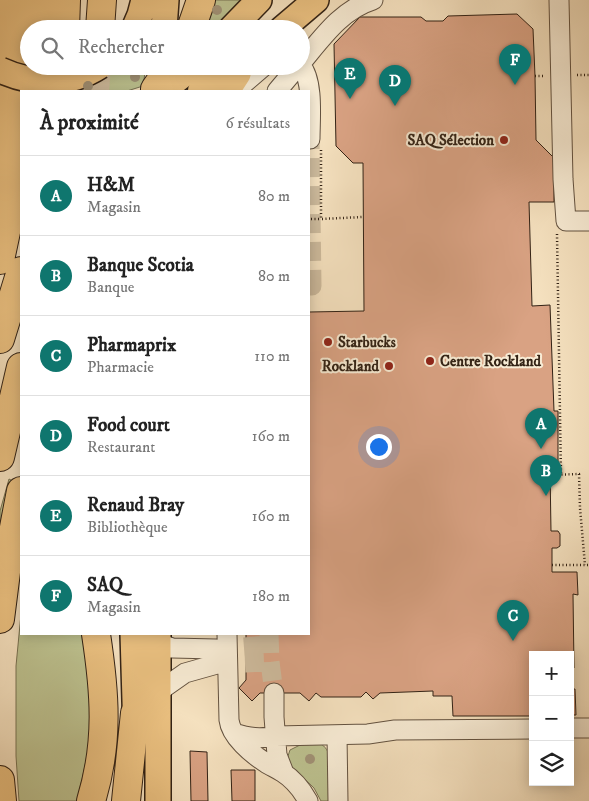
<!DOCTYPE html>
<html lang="fr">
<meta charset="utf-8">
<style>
:root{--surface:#fff;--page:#f2f2f2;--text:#222;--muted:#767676;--line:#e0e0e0;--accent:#0f766e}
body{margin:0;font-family:"IM FELL DW Pica",serif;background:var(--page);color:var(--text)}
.controls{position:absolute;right:15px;bottom:15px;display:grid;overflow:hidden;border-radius:0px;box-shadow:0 2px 12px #0003}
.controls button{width:45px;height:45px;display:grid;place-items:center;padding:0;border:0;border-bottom:1px solid var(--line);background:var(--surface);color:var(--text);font:25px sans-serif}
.you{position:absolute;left:378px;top:446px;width:18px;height:18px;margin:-12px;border:4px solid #fff;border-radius:50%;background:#1a73e8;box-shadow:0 0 0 8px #1a73e833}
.badge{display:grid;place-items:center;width:32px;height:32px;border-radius:50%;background:var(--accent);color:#fff;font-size:16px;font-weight:700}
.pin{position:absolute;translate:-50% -41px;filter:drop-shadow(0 1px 2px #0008)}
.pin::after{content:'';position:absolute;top:26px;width:18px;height:15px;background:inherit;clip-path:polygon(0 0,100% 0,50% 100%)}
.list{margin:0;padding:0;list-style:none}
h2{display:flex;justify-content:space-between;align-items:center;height:65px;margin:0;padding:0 20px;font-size:21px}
h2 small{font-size:16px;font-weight:400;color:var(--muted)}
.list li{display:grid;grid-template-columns:32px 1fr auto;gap:15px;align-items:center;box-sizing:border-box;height:80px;padding:0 20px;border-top:1px solid var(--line)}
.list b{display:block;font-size:19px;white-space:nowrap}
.list p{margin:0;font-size:16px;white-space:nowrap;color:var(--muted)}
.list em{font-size:16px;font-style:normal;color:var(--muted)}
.icon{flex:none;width:28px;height:28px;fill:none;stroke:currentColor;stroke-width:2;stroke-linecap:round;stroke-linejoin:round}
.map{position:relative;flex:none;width:589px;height:801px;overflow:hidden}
.search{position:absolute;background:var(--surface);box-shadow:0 2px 12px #0003;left:20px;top:20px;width:290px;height:55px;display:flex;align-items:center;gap:12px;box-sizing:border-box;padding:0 18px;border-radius:28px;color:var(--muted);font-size:19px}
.panel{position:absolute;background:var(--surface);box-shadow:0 2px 12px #0003;left:20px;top:90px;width:290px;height:545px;border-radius:0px}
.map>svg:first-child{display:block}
</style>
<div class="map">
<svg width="589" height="801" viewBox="0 0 589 801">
<rect width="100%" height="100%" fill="#f5e1bf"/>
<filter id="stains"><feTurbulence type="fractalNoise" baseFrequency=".004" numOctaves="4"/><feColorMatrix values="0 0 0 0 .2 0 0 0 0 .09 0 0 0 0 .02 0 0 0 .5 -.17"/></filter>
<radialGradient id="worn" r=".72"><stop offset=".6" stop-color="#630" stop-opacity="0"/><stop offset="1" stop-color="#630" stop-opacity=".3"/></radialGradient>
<path fill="#bdc290" stroke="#787252" d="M211 0H245L217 29H200Z
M114 66H146L143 86 127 91H51L106 72Z
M9 479 15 482 0 561V511Z
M21 614V634H86C90 667 94 700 90 733 88 756 82 779 77 801H19L16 756V666Z
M316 741C322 744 326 747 329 754L330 801H321L314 788 288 763V756L290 750 300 745Z"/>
<path fill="#d9a283" stroke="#322215" d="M517 14 533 29 535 76 536 140 554 158V202H529L532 306 550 305 554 411H558V467L556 470H550L551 531H558L560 534V546L557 548H552V572H577L578 595 573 594 574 668H570V655H533V716H453L452 696H433V691L380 693 373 699 366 692 361 697H321L316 693 309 701 300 693H260L252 701 239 688 246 680V634H309V312L364 311 363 163H353L336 146 334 44 360 17H421L426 21H443L448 16Z
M570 689H575L576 715H570Z
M190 751 207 752 208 801H191Z
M231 770H255V801H232Z"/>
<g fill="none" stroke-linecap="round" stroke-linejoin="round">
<path stroke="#cebb9d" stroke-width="19" stroke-dasharray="19 9" stroke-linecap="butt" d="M309 286H312L310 139
M269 634 270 662 274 693
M216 649 269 645
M217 664 270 662"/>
<path stroke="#cebb9d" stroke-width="28" stroke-dasharray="28 14" stroke-linecap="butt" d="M95 91 97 66"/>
<g stroke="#635240" stroke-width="21">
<path id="minor" d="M559 0 563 179 566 221H589
M301 63C322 38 341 10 373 0
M301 66C314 81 310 120 310 139
M235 91 264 66
M277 91 298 66
M227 634 229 720C231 737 252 754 266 763 271 766 277 769 282 772 293 779 302 790 308 801
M158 643 172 648 216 649
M158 692 185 673 217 664
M274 693V717L277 755 284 773
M570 728H589
M234 733C249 738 260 739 276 736L368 734 395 730 533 729
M337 735 338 801"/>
</g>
<g stroke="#322215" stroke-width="28">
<path id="major" d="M134 29 140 15 144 0
M164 29 166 0
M231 29 259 0
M282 29 316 0
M156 91 174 82 194 66
M227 91 238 74 240 66
M133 634 136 734
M158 801V634"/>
</g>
<g stroke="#322215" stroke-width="30">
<path id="highway" d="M39 29 41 0
M65 29 66 0
M100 29 102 0
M191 29 201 0
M155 89 171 66
M202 91 234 66
M7 226 11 81 14 0
M0 260 11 208
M0 339 21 271
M0 457 21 367
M0 619 7 564 21 491
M0 780 2 801
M91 801C109 742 105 693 96 634
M126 801 135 713"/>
</g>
<path stroke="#322215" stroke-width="2.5" stroke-dasharray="1 2.5" stroke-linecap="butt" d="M577 75H589
M535 76H544
M321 150V219L363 217
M311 219H321
M557 234 561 475
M551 475 579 474 580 508 585 565
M552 565H589"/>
<use href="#minor" stroke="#f8ecd5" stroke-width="19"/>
<use href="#major" stroke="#eac080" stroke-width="25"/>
<use href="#highway" stroke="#eac080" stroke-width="28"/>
<g stroke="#322215" stroke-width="28" stroke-linecap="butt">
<path id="major-bridge" d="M0 70C33 85 69 86 100 66"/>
</g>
<use href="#major-bridge" stroke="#eac080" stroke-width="25"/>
</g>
<g fill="#a19276">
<circle cx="217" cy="10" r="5"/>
<circle cx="135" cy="77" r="5"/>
<circle cx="88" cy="86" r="5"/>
<circle cx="310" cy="759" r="5"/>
</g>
<g fill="#8f2418" stroke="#f8ecd5" stroke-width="2">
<circle cx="504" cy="140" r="5"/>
<circle cx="328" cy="342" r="5"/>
<circle cx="430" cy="361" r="5"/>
<circle cx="389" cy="366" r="5"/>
</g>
<g text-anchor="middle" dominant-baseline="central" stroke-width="4" stroke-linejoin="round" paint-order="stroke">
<g font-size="15" font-weight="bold" fill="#322215" stroke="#f8ecd5" text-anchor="end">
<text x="494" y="140">SAQ Sélection</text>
<text x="338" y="342" text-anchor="start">Starbucks</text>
<text x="440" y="361" text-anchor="start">Centre Rockland</text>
<text x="379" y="366">Rockland</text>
</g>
</g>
<rect width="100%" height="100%" filter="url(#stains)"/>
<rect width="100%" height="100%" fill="url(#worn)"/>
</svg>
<div class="controls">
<button>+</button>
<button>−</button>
<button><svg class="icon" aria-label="layers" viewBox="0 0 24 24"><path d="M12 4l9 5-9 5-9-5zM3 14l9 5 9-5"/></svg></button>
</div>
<div class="you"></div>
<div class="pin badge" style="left:541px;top:449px">A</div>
<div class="pin badge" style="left:546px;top:496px">B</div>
<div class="pin badge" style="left:513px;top:641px">C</div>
<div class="pin badge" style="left:395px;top:106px">D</div>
<div class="pin badge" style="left:350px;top:99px">E</div>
<div class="pin badge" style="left:515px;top:85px">F</div>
<div class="search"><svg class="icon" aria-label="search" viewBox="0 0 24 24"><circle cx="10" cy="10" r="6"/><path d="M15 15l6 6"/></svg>Rechercher</div>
<section class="panel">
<h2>À proximité<small>6 résultats</small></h2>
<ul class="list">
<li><span class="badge">A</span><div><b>H&amp;M</b><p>Magasin</p></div><em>80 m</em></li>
<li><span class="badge">B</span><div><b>Banque Scotia</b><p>Banque</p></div><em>80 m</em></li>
<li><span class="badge">C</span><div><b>Pharmaprix</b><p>Pharmacie</p></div><em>110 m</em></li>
<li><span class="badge">D</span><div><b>Food court</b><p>Restaurant</p></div><em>160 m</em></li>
<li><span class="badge">E</span><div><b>Renaud Bray</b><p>Bibliothèque</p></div><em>160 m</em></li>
<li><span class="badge">F</span><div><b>SAQ</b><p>Magasin</p></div><em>180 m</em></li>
</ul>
</section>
</div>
